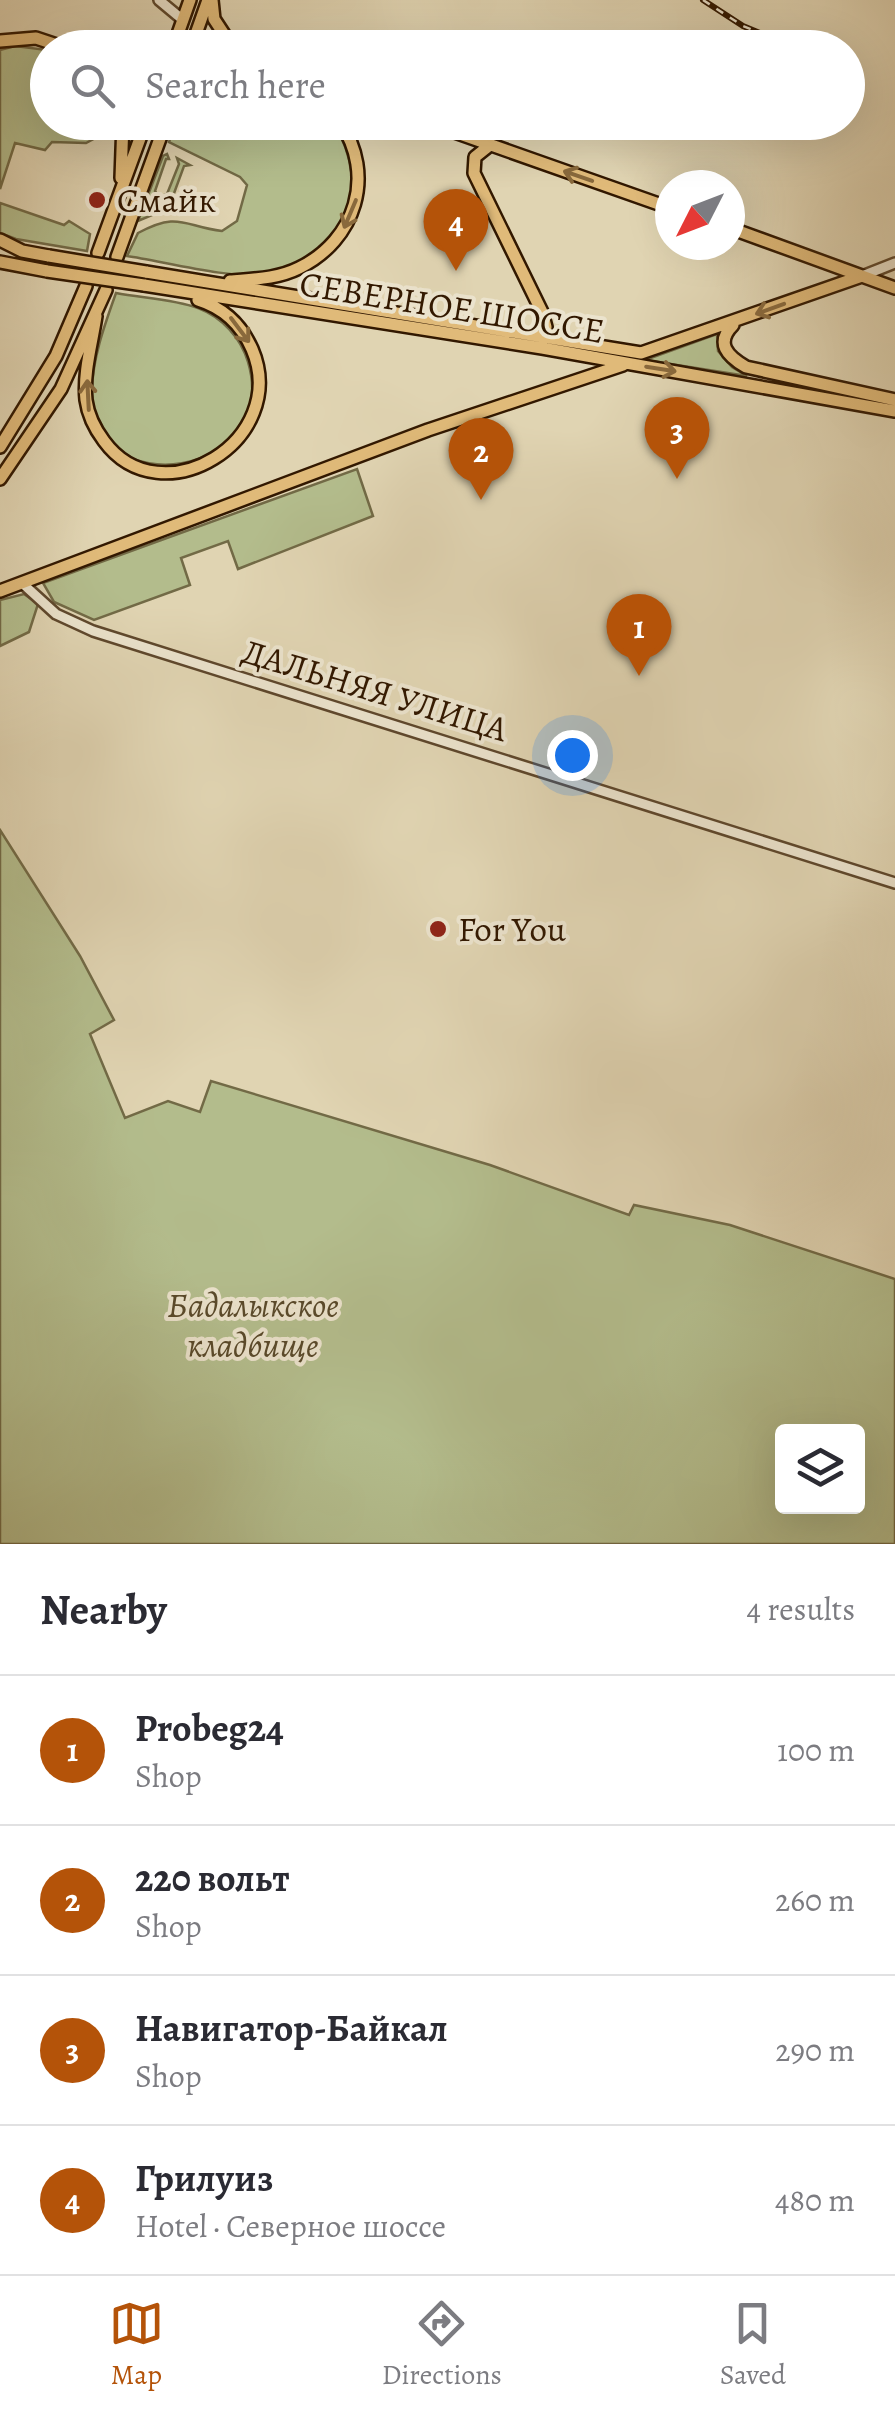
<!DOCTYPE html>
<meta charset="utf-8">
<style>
:root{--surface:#fff;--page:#f2f2f3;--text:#2b2b33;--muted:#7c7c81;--line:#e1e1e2;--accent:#b45309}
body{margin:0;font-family:Alegreya,serif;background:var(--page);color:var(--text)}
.controls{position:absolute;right:30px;bottom:30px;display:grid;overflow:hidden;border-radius:10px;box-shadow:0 10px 40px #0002}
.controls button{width:90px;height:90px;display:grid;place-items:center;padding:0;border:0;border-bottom:2px solid var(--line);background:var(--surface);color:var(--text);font:50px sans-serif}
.compass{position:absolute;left:655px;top:170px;width:90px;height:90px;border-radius:50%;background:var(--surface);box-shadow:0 10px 40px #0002;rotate:228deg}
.you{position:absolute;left:572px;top:755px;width:35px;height:35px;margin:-25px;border:8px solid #fff;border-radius:50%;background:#1a73e8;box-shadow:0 0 0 15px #1a73e833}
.badge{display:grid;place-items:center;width:65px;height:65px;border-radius:50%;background:var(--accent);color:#fff;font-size:32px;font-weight:700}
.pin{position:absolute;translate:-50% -82px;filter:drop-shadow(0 2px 5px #0008)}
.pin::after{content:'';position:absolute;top:52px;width:35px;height:30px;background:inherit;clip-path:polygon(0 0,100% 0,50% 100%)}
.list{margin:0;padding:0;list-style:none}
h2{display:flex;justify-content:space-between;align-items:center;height:130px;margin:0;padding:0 40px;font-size:42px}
h2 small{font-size:32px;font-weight:400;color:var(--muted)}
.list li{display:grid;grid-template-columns:65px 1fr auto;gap:30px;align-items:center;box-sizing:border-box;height:150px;padding:0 40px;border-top:2px solid var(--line)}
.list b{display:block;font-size:38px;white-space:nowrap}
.list p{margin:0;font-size:32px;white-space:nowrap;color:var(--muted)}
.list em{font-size:32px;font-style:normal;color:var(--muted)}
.icon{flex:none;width:55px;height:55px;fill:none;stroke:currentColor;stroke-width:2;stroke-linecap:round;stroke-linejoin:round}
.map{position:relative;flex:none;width:895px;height:1544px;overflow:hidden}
.search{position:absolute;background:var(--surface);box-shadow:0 10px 40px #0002;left:30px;right:30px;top:30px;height:110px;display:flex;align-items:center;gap:25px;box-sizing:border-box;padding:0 35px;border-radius:55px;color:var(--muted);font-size:38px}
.sheet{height:730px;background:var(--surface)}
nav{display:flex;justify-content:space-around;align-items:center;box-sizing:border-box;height:140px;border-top:2px solid var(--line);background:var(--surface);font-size:28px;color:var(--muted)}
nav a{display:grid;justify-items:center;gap:5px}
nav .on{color:var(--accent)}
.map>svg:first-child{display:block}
</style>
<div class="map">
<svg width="895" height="1544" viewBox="0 0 895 1544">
<rect width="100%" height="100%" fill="#e0d4b2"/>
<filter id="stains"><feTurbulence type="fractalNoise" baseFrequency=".002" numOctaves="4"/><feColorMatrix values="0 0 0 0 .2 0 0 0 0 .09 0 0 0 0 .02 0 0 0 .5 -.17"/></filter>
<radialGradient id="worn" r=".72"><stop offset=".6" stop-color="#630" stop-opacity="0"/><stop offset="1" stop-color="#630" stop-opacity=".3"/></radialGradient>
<path fill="#b3bc8c" stroke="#726a46" stroke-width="2.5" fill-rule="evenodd" d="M15 46 47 50 48 122 114 123 116 127 86 143 52 142 45 150 15 143 0 189V50Z
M333 122C375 190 344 259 265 274 233 280 162 261 127 256L138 233C179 211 183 226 222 231L237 221 247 185 240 177 169 142 172 133 182 123Z
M167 154 169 159H166L155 191 159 197 167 194 179 164 177 158 190 165 184 166 173 196 183 202 138 221 163 156Z
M0 203 64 225 69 221 90 234 87 251 16 239 0 233Z
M116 293C142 298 173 299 198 308 222 317 241 338 248 362 282 476 89 509 92 389 93 356 105 324 116 293Z
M717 334 718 351 732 367 747 376 645 360Z
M357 469 373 516 238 569 228 541 181 558 190 585 94 620 54 602 43 583Z
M24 594 38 604 29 632 0 646V600Z
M0 830 80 956 114 1020 90 1034 125 1118 168 1101 200 1112 211 1081 490 1165 629 1215 634 1205 730 1225 895 1279V1544H0ZM782 1432H858V1506H782Z"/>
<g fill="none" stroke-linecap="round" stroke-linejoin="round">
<g stroke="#5e472c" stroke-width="14">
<path id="minor" d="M159 0 183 20
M862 276 895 263
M22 583 56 614 93 631 895 883"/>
</g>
<g stroke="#321800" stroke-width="16">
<path id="major" d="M212 0 214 19 233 48
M0 41 36 38 66 48
M173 48 190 0
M191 48 208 0
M426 122 670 208
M490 145 475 157 474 173 542 312 546 327 544 339
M121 178 123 122
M730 228 895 288
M0 240 22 251 49 256
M98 253 146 122
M117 257 166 122
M0 262 47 271
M146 272 641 353 862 276
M230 281C253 279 277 279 299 268 356 240 376 175 340 122
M144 285 542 348 895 411
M96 316C92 343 83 373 86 400 88 415 95 429 104 441 161 519 291 440 252 349 241 324 224 308 198 300
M733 325C715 343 727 356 746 367L895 400
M0 447 56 356 86 286
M0 479 61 389 106 290
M0 591 428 430 623 365"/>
</g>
<use href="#minor" stroke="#ebe3cd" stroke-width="9"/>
<use href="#major" stroke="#e0ba79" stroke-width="11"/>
<g stroke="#321800" stroke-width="6">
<path id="rail" d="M703 0 743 26 796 48"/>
</g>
<use href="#rail" stroke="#ebe3cd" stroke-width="2.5" stroke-dasharray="8" stroke-linecap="butt"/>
<g stroke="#321800" stroke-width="16" stroke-linecap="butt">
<path id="major-bridge" d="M49 256 146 272
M47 271 144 285"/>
</g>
<use href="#major-bridge" stroke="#e0ba79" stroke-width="11"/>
</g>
<defs><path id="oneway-shaft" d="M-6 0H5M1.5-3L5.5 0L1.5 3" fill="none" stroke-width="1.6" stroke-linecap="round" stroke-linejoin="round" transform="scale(2.5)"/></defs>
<g stroke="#89693c">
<use href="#oneway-shaft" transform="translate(578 176) rotate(-161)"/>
<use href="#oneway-shaft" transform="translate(350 214) rotate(113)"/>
<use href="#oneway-shaft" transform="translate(770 309) rotate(160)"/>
<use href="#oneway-shaft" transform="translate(240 330) rotate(53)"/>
<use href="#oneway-shaft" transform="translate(661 369) rotate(9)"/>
<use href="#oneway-shaft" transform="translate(88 395) rotate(-93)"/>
</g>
<g fill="#8f2418" stroke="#ebe3cd" stroke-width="4">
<circle cx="97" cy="200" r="10"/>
<circle cx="438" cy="929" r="10"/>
</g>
<g text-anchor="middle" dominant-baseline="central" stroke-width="8" stroke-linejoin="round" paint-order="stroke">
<g font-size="35" fill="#321800" stroke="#ebe3cd" text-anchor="start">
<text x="117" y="200">Смайк</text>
<text x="458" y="929">For You</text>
</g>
<g font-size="35" fill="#321800" stroke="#ebe3cd">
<text transform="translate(452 307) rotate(9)">СЕВЕРНОЕ ШОССЕ</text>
<text transform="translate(375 690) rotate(17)">ДАЛЬНЯЯ УЛИЦА</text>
</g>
<g font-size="35" font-style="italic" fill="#59492a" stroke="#ebe3cd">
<text x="253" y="1305">Бадалыкское<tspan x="253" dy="40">кладбище</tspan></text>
</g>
</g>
<rect width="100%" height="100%" filter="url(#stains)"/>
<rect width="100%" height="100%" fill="url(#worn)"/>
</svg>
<div class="controls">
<button><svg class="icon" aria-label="layers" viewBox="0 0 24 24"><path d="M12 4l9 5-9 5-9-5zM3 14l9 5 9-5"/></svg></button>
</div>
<svg class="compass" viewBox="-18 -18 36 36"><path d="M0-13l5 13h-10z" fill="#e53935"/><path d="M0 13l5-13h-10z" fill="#7c7c81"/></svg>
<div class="you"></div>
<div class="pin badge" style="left:639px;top:676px">1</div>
<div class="pin badge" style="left:481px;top:500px">2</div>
<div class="pin badge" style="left:677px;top:479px">3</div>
<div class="pin badge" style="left:456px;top:271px">4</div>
<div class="search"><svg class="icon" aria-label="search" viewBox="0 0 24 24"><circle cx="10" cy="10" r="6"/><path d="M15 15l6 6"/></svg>Search here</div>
</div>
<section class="sheet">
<h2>Nearby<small>4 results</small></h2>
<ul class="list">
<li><span class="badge">1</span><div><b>Probeg24</b><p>Shop</p></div><em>100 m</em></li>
<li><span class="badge">2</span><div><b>220 вольт</b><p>Shop</p></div><em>260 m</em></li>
<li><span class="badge">3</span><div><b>Навигатор-Байкал</b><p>Shop</p></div><em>290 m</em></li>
<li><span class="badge">4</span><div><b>Грилуиз</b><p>Hotel · Северное шоссе</p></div><em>480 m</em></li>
</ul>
</section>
<nav>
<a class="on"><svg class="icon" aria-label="map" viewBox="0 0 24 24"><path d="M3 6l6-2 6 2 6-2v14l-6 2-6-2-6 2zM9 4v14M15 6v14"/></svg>Map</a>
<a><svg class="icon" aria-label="directions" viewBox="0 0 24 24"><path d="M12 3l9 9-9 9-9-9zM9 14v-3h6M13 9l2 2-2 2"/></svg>Directions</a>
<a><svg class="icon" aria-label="saved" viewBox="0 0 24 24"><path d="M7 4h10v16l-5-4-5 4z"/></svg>Saved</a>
</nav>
